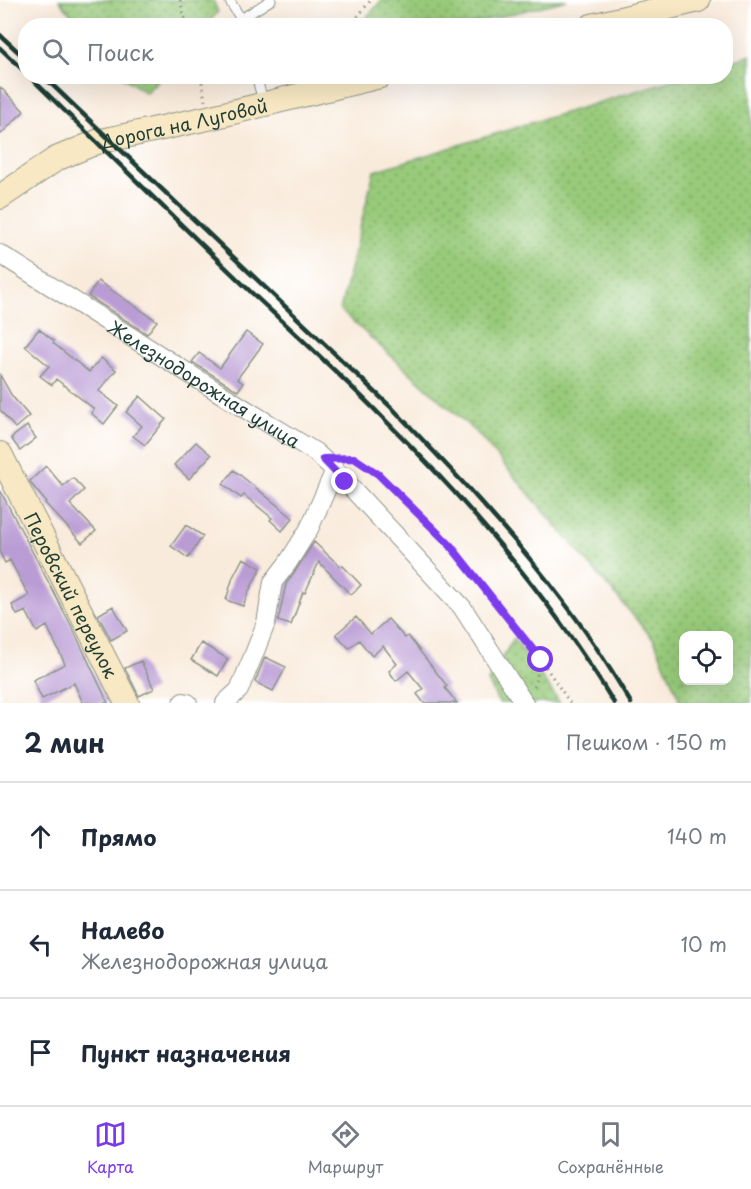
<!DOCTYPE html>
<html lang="ru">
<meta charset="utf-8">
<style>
:root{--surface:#fff;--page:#f2f2f3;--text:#1f2937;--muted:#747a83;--line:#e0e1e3;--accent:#7c3aed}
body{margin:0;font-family:"Playpen Sans",sans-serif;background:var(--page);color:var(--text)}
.controls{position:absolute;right:18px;bottom:18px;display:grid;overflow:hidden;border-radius:12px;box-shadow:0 6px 24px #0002}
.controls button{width:54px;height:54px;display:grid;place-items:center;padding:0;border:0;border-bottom:2px solid var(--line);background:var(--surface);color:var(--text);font:30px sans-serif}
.stop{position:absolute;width:18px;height:18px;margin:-14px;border:4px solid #7c3aed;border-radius:50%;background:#fff}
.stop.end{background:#7c3aed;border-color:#fff;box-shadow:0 2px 6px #0008}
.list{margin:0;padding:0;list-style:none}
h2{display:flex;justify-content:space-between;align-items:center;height:78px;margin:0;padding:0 24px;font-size:26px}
h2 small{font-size:20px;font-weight:400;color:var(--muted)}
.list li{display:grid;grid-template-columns:39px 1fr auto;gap:18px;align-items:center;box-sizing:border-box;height:108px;padding:0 24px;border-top:2px solid var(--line)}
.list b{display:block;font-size:22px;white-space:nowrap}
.list p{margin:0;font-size:20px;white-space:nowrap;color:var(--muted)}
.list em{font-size:20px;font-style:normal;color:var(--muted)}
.icon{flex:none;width:33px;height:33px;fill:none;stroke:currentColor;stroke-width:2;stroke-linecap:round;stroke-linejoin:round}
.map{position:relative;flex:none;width:751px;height:703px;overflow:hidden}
.search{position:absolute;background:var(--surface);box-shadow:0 6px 24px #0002;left:18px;right:18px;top:18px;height:66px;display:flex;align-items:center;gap:15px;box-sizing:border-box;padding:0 21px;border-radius:24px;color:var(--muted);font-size:22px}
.sheet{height:402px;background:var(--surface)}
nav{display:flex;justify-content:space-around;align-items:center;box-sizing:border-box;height:84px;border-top:2px solid var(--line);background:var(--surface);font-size:16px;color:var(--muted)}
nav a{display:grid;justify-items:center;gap:3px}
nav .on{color:var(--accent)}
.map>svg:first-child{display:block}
</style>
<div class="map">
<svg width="751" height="703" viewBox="0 0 751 703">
<defs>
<pattern id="grass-dots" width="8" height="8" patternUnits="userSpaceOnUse" patternTransform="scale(1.5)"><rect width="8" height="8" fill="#98ca7a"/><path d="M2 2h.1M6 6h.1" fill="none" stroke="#7ba565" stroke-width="1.8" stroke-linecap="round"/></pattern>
</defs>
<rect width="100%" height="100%" fill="#fff"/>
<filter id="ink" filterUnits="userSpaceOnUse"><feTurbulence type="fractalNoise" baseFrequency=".0167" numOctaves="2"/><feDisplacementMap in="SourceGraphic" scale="12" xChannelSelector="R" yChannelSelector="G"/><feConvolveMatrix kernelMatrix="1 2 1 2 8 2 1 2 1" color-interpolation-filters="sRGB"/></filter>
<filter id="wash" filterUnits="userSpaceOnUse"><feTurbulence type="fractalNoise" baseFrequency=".008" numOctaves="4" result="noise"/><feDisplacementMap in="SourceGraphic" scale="24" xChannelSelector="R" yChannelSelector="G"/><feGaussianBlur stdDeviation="1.35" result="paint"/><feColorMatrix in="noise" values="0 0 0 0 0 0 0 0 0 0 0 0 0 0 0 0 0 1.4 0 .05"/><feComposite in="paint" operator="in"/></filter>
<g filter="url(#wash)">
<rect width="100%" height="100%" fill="#f9ebdc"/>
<path fill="url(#grass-dots)" stroke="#5c8457" stroke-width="1.5" fill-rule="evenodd" d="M59 0H213L218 12 206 25H79Z
M382 0H567L467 25H360Z
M751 55V703H681L654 640 477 433 340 310 374 171 682 77 726 76V63ZM684 636H728V680H684Z
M123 77H161L146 93Z
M514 638 560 703H499L488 681Z"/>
<g id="blocks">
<path fill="#ba9cd5" d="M0 87 24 111 0 135Z
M98 281 157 321 147 334 88 296Z
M39 329 54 341 53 343 89 372 101 358 116 370 99 391 118 406 104 424 91 413 94 409 56 379 52 385 40 376 49 366 25 346Z
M246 332 263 344 237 379 243 383 238 391 192 362 199 353 220 368Z
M0 375 12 396 29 416 15 428 0 410Z
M140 396 166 419 145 445 133 436 142 426 126 412Z
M27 426 36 438 20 451 11 438Z
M196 442 211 455 189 479 174 465Z
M46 466 63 486 73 478 84 490 70 504 96 531 82 543 45 503 46 502 32 485 30 481Z
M234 470 293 518 282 531 270 520 272 518 244 495 241 498 223 484Z
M0 490 73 629 108 703H83L74 683 42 699 33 680 65 664 47 626 37 632 26 611 17 615 12 605 29 596 10 560 5 563 0 553Z
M186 525 203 536 188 558 171 546Z
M314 542 341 567 343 566 361 585 351 595 319 562 305 593 303 592 291 625 278 621 286 584 296 570Z
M243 558 261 568 248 593 243 606 226 600 233 577Z
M113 606 127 631 111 640 98 615Z
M356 617 371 634 388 619 405 638 408 636 447 686 445 688 457 703H424L417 694 423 689 408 671 396 681 389 671 397 664 383 646 372 656 359 640 349 648 336 634Z
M201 643 228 659 218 676 191 660Z
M265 657 286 667 273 691 255 682Z
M141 661 154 689 139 696 125 668Z"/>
</g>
</g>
<g filter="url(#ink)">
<use href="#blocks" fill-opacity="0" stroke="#8c9488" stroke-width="1.5"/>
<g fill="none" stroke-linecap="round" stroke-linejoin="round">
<g stroke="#8c9488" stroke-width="11">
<path id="lane" d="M229 0 241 19 242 26
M241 19 271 0
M256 76 264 104"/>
</g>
<g stroke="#8c9488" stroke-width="20">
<g id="street">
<path id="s1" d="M0 254 245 409 315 452 335 470 462 607 524 703"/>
<path d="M182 703 183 702 188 703"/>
<path d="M225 703 239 690 254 654 266 623 273 582 287 564 309 529 335 470"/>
</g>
</g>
<g stroke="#8c9488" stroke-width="26">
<g id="secondary">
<path d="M592 26 698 0"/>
<path id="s2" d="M0 197 56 159 97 142 208 118 380 76"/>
<path id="s3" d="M0 454 127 703"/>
</g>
</g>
<path stroke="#8c9488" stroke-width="3" stroke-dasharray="1.5 4.5" stroke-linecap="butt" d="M180 0 187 26
M350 26 371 0
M201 76 205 101
M345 459 354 458 378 474 450 545 541 660 570 703
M534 687 541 660"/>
<use href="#lane" stroke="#fff" stroke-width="9"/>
<use href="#street" stroke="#fff" stroke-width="18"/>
<use href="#secondary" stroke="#f8e8c3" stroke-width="24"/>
<path stroke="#1f3d34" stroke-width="4.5" d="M0 35 26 59
M0 48 26 73
M29 76C104 149 178 222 253 294 297 335 342 376 384 419 471 505 551 599 614 703
M43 76 394 410C453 471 512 533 563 601 588 633 610 668 631 703"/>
</g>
</g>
<g fill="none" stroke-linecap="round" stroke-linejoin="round" filter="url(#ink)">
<path stroke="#7c3aed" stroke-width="8" d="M345 482 323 459 354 458 378 474 450 545 541 660"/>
</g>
<g text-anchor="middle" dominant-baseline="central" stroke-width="4.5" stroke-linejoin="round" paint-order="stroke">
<g font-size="18" fill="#1f3d34" stroke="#fff">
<text stroke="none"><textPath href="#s2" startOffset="201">Дорога на Луговой</textPath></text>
<text stroke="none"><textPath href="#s1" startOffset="242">Железнодорожная улица</textPath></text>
<text stroke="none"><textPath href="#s3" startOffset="158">Перовский переулок</textPath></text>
</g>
</g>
</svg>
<div class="controls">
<button><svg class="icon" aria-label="locate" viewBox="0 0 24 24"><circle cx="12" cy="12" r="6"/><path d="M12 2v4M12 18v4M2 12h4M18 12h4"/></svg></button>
</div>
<div class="stop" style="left:541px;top:660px"></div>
<div class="stop end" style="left:345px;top:482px"></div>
<div class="search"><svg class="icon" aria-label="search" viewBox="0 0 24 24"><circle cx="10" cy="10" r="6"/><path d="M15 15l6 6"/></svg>Поиск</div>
</div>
<section class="sheet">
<h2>2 мин<small>Пешком · 150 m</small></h2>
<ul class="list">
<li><svg class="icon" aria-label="ahead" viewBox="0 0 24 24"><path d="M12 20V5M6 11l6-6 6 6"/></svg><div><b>Прямо</b></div><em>140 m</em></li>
<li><svg class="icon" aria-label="left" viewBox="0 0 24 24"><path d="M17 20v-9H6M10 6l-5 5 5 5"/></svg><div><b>Налево</b><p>Железнодорожная улица</p></div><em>10 m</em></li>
<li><svg class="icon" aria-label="arrive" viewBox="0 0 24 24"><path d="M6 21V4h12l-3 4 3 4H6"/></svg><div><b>Пункт назначения</b></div></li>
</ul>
</section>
<nav>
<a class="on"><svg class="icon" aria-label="map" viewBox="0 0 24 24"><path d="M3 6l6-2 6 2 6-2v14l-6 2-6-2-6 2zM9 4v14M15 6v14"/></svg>Карта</a>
<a><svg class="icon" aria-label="directions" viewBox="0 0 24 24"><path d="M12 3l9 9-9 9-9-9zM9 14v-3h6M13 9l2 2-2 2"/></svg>Маршрут</a>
<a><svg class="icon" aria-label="saved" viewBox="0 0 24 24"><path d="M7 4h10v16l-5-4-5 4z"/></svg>Сохранённые</a>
</nav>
